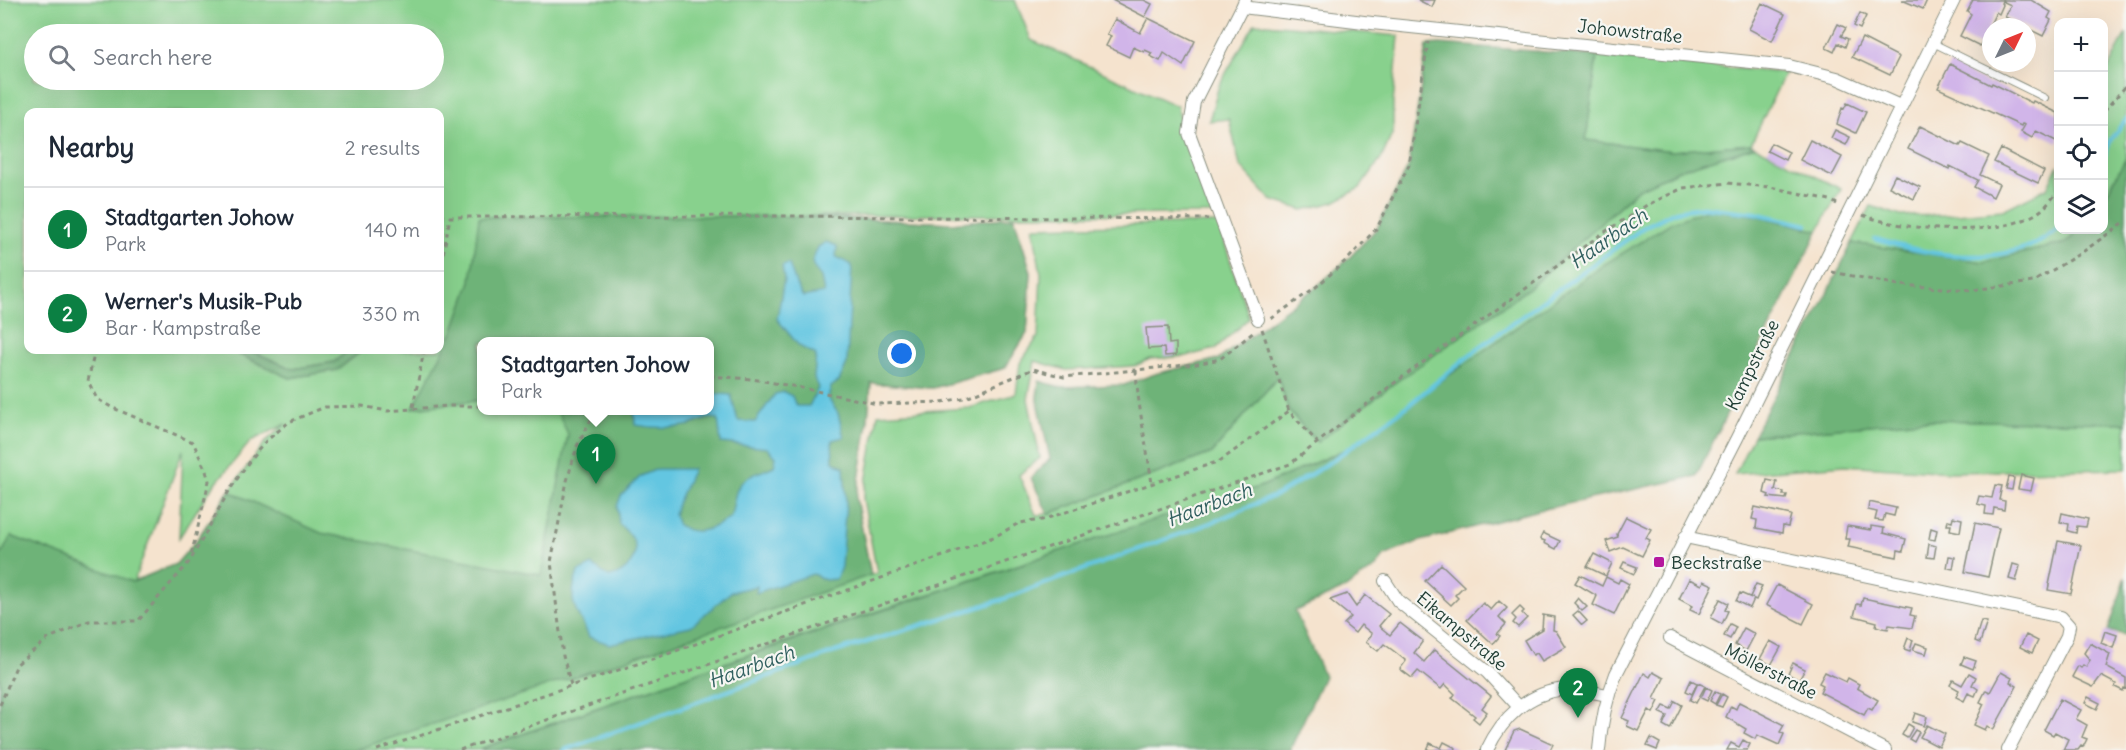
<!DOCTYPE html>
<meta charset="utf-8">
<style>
:root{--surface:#fff;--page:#f2f2f3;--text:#1f2937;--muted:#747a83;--line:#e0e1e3;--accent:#0b8043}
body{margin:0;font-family:Delius,sans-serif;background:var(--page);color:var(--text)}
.controls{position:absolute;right:18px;top:18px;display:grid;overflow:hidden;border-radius:12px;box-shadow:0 6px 24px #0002}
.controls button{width:54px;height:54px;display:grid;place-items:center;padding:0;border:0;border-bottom:2px solid var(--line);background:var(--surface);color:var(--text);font:30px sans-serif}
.compass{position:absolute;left:1982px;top:18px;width:54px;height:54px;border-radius:50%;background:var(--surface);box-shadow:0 6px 24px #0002;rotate:47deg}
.you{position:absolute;left:902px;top:354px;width:21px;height:21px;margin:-15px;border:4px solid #fff;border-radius:50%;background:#1a73e8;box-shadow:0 0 0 9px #1a73e833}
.badge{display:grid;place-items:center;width:39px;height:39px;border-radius:50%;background:var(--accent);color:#fff;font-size:20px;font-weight:700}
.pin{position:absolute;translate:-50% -50px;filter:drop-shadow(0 2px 3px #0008)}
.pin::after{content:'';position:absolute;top:32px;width:21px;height:18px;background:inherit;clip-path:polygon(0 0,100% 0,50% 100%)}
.popup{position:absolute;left:477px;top:337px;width:237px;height:78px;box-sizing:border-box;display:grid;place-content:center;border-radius:12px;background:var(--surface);filter:drop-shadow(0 2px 4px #0005);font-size:20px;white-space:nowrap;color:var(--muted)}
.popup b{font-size:22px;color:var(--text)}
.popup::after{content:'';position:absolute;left:50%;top:100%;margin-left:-12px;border:12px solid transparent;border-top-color:var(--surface)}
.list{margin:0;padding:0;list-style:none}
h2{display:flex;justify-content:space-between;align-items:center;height:78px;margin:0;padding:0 24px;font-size:26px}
h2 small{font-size:20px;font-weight:400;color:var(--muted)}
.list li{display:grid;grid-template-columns:39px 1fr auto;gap:18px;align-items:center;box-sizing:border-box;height:84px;padding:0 24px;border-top:2px solid var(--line)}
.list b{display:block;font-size:22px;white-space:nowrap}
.list p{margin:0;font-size:20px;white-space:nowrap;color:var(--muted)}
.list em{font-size:20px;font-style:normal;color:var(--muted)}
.icon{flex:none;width:33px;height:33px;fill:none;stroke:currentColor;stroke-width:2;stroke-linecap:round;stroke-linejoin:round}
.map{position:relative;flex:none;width:2126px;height:750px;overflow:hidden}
.search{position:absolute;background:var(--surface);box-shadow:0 6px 24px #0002;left:24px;top:24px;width:420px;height:66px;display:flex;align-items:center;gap:15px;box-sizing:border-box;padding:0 21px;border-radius:33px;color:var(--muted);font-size:22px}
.panel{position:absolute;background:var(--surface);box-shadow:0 6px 24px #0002;left:24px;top:108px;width:420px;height:246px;border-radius:12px}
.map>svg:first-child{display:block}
</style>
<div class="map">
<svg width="2126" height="750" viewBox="0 0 2126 750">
<rect width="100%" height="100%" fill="#f6f6f2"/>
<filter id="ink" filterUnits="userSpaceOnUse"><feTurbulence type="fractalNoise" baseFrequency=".0167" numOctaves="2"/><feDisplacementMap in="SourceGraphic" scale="12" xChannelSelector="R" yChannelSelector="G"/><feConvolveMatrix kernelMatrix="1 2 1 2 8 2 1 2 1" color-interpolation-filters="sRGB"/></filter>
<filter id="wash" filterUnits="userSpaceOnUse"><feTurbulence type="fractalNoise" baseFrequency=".008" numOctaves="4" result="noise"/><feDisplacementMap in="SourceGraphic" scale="24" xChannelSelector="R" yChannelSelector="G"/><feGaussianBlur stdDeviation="1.35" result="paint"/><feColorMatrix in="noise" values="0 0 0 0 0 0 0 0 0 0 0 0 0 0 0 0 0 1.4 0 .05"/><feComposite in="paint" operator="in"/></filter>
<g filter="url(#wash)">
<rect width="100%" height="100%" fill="#f5e3ce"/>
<path fill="#88d18d" stroke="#548760" stroke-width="1.5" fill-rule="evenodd" d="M0 0H1015L1031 40 1177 106 1184 133 1214 214 801 216 952 223 1014 217 1031 272 1027 333 1005 368 933 388 871 383 867 428 856 499 871 575 877 573 863 499 878 414 969 408 1016 394 1020 363 1038 337 1041 274 1033 227 1218 223 1249 318 1215 349 1187 356 1150 359 1135 366 1066 370 1035 361 1028 399 1040 458 1019 475 1036 515 1048 514 1212 453 1278 377 1289 411 1317 442 1393 384 1529 288 1638 189 1681 169 1755 146 1841 189 1818 231 1759 216 1709 209 1605 264 1346 449 1265 485 1029 561 773 646 476 750H0ZM34 34H434V80H34ZM28 112H440V350H363L337 370 290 378 238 354 235 350H28ZM482 342H710L731 592 637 411 482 410ZM286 424 266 441 229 491 196 541 176 564 134 581 183 450 179 538 210 490 251 441Z
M1255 23 1399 36 1393 104V132L1381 159 1360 188 1334 202 1303 210 1271 200 1240 166 1229 119 1209 121 1219 85Z
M2126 33V158L2104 199V77Z
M1597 56 1785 73 1751 144 1672 151 1586 140Z
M2058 165V230H2079L2066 243 1984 262 1852 243 1871 206 1901 216 1946 215 2003 210 2047 188Z
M249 350H349L334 362 293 369Z
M1922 420 2126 423V469L1951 472 1845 465 1735 474 1753 436Z"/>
<path fill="#6eb378" stroke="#467856" stroke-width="1.5" d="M1440 44 1597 56 1586 140 1672 151 1751 144 1755 146 1681 169 1638 189 1529 288 1393 384 1317 442 1289 411 1278 377 1212 453 1048 514 1031 478 1050 459 1037 397 1039 381 1060 387 1124 385 1158 373 1219 359 1316 287 1350 257 1377 228 1409 165 1427 45Z
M2126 158V423L1922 420 1753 436 1819 310 1852 243 1984 262 2066 243 2079 230H2104V199Z
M1709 209 1759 216 1818 231 1696 476 1535 511 1417 542 1384 556 1376 567 1344 589 1295 611 1324 676 1290 750H478L696 673 1132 527 1265 485 1346 449 1605 264 1672 222Z
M781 216 952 223 1014 217 1031 272 1027 333 1005 368 933 388 871 383 867 428 856 499 871 575 640 655 355 750H0V557L11 536 133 582 176 564 196 541 229 491 321 533 541 575 568 434 557 411 710 410V342H482V400L413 408 453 332 471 281 479 217Z
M235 350H249L293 369 334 362 349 350H363L337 370 290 378 238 354Z
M2126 577V635L2108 631Z"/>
<path fill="#63c6e1" stroke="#41828a" stroke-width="1.5" d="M826 242 837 246 836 257 852 265 847 363 839 381 831 387 828 398 838 413 844 437 832 440 833 461 844 467 846 502 841 567 836 579 825 580 813 574 756 593 757 586 731 592 691 626 609 644 589 637C577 608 566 606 578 572L592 565 609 577C626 574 642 556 632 538 629 533 623 528 619 524L617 506 621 496 641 476 657 469H693L677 504 674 515 678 525C697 538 714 528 731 517 738 477 737 482 774 466L776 457 767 448 721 443 718 419C707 416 700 422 690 425 672 429 653 428 635 425L634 412 637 410H710V393L731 395 738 421 755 422 775 394 784 392 792 396 796 406H809L818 388 814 378 816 355 799 346 777 319 784 279 782 266 789 264 797 287 803 297 824 293 821 277 814 268 812 262 818 247Z"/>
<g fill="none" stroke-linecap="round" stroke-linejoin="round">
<path stroke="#63c6e1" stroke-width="4.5" d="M2104 156 2111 139 2126 119
M1875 239C1925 254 1985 266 2035 244 2043 241 2051 234 2058 229
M564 750 835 652 1001 600 1210 523 1279 494 1327 464 1405 408 1476 350 1644 227 1676 211 1703 207 1755 213 1807 225"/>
</g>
<g id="blocks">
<path fill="#d1b5e9" d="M1112 0H1144L1152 4 1145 17Z
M1418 0H1435L1432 7Z
M1902 0H1927L1923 9Z
M1973 0H2031L2051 12 2048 18 2051 20 2043 36 2005 17 2011 5 2002 1 2001 3 2003 5 1999 14 1996 12 1980 46 1960 36 1971 14 1967 11Z
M1762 3 1785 14 1772 41 1749 29Z
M1860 13 1866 16 1860 29 1854 26Z
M1148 18 1195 41 1183 66 1164 53 1160 61 1150 56 1152 53 1145 50 1144 52 1133 47 1129 57 1106 46 1111 36 1107 34 1115 19 1140 33Z
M1838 24 1846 28 1841 36 1848 39 1845 47 1838 43 1834 52 1826 48Z
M1862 38 1899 57 1890 75 1852 57Z
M1950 64 1991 85 1992 83 2032 103 2033 101 2058 113V142L2036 131 2032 138 2021 132 2025 125 2022 124 2021 126 1938 88Z
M1847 103 1866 112 1856 133 1837 124 1842 108 1844 109Z
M1920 126 1960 146 1962 143 1989 156 1980 175 1999 184 1993 197 1974 187 1978 180 1950 166 1949 169 1908 149Z
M1835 130 1850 137 1846 145 1831 138Z
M1810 140 1842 157 1832 176 1800 160Z
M1771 143 1789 152 1785 160 1767 151Z
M2001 149 2044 171 2038 183 1994 162Z
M1895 175 1920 187 1914 199 1889 187Z
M1168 327 1169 344 1176 343V355L1165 356 1164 348 1148 349 1146 328Z
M2021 475 2034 478 2031 491 2018 489Z
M2009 477 2014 478 2012 490 2006 489Z
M1767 480 1777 482 1775 490 1784 492 1783 495H1787L1786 499 1768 497 1769 495 1764 493Z
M1995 485 2002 486 1999 500 2005 501 2004 510 1994 508 1993 515 1985 514 1986 506 1977 504 1979 496 1992 498Z
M1869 502 1896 508 1894 516 1885 514 1883 521 1875 520 1877 512 1868 510Z
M1755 507 1791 515 1788 527 1783 526 1782 533 1756 528 1757 520 1752 519Z
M2062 513 2088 519 2086 527 2077 526 2076 533 2068 531 2069 524 2060 522Z
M1626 517 1651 529 1646 538 1650 540 1642 556 1623 547 1610 552 1606 541 1618 537 1617 534Z
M1953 517 1962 519 1960 532 1950 530 1951 525H1947L1948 520 1952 521Z
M1975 523 1999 528 1988 577 1965 572Z
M1847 526 1871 530V526L1884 528 1883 533 1906 539 1903 551 1898 550 1897 557 1848 547 1850 539H1845Z
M1931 528 1937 530 1935 540 1929 539Z
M1543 533 1560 541 1556 549 1544 543 1545 541 1540 539Z
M2058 541 2081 545 2071 594 2048 590Z
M1929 544 1936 546 1934 558 1927 557Z
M1594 554 1612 563 1606 576 1587 567Z
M1949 556 1955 557 1953 569 1947 568Z
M1624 562 1637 567 1634 574 1621 568Z
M1441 564 1464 586 1455 595 1458 598 1451 605 1425 581Z
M2013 564 2020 566 2016 581 2009 579Z
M1580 575 1602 586 1606 577 1618 583 1620 579 1629 584 1614 615 1593 605 1597 596 1575 583Z
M1689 579 1702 585 1704 581 1713 585 1699 614 1690 610 1692 606 1679 599Z
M1756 584 1762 586 1756 600 1750 597Z
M1777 585 1813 604 1803 624 1766 605Z
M1740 593 1754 599 1750 608 1736 601Z
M1347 594 1356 607 1365 595 1389 614 1379 626 1390 635 1400 623 1423 641 1414 653 1424 662 1434 650 1491 696 1482 708 1487 712 1479 723 1473 718 1475 716 1452 698 1455 694 1445 684 1441 689 1418 671 1412 678 1400 669 1406 661 1395 652 1384 644 1378 651 1366 642 1372 634 1361 625 1355 633 1344 624 1351 617 1330 600Z
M1578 598 1587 607 1582 611 1574 603Z
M1863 598 1912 608 1910 615 1915 616 1912 628 1889 625 1888 629 1882 628 1876 626 1877 622 1854 616 1857 604 1861 605Z
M1720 599 1728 603 1725 610 1728 611 1722 624 1711 618Z
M1499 601 1507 608 1499 617 1506 624 1497 634 1500 636 1493 644 1467 620 1483 603 1491 610Z
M1520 607 1524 611 1522 613 1527 618 1518 627 1513 623 1516 619 1512 615Z
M1578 611 1587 621 1582 625 1573 615Z
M1543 615 1554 617 1553 630 1556 631 1566 647 1542 661 1537 653 1533 655 1524 640 1542 629Z
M1981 621 1987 622 1980 643 1975 641Z
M1730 624 1736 627 1730 639 1724 636Z
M1744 628 1755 634 1746 651 1735 645Z
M2105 631 2117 635 2113 648 2101 643Z
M2026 635 2038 641 2032 653 2020 647Z
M1908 638 1913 640 1910 651 1904 649Z
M1770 641 1781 647 1771 665 1760 659Z
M1916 643 1928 647 1926 654 1913 650Z
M2090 643 2110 654 2106 667 2126 678V689L2124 688 2123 691 2115 687 2116 684 2101 676 2093 687 2072 677 2078 666 2081 668 2083 665 2086 667 2088 663 2090 660 2084 653Z
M1964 657 1976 661 1973 669 1961 664Z
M1793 663 1805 669 1799 680 1788 674Z
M1653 672 1664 678 1654 699 1659 701 1653 713 1649 710 1638 731 1627 726 1629 721 1622 718 1644 673 1650 677Z
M1825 672 1846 682 1848 678 1859 684 1857 688 1878 700 1872 710 1868 708 1864 715 1820 692 1823 685 1819 683Z
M2001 672 2012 678 2010 682 2017 686 1993 730 1987 726 1985 730 1974 725 1984 704 1980 702 1986 690 1990 692Z
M1969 673 1976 677 1972 685 1978 689 1975 696 1968 693 1964 701 1956 697 1959 690 1950 685 1953 680 1962 685Z
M1691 680 1697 683 1692 694 1686 691Z
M1698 683 1705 686 1696 703 1690 700Z
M1706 687 1712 690 1707 701 1701 698Z
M1715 691 1720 694 1715 704 1710 701Z
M1722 694 1727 697 1722 707 1716 705Z
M2088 697 2100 703 2097 709 2085 703Z
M2060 699 2081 710 2076 719 2087 725 2082 737 2087 739 2083 747 2081 746 2078 750H2063L2068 739 2055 732 2053 735 2044 730Z
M1675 701 1682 705 1670 729 1663 725 1667 716 1660 713 1664 706 1671 709Z
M1739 702 1784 725 1780 732 1784 734 1779 745 1757 735 1755 739 1744 733 1746 729 1726 717 1731 706 1736 709Z
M1915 713 1927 717 1924 726 1912 722Z
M1908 724 1913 727 1907 738 1902 735Z
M1927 725 1945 734 1939 747 1920 737Z
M1520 729 1553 744 1550 750H1505L1514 731Z
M1915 730 1919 732 1914 742 1909 739Z
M1651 738 1660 743 1657 750 1647 746Z
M1743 740 1750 744 1747 750H1727L1731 743 1739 747Z
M1444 742 1456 748 1455 750H1427L1430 743 1441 748Z"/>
</g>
</g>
<g filter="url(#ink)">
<use href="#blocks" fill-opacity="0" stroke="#8a9081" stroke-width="1.5"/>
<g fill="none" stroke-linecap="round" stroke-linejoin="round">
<g stroke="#8a9081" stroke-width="8">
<path id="service" d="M1933 43 2045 98"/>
</g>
<g stroke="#8a9081" stroke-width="14">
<path id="minor" d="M1245 0 1242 7 1372 23 1789 66 1837 78 1900 106
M1242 7 1194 102 1189 133 1258 319
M1685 537 2061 617 2069 626 2067 636 2008 750
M1385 581 1398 601 1487 672 1519 707
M1670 638 1885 750
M1487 750C1502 718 1528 692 1566 689 1579 688 1595 693 1608 695
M1599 750C1601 723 1606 699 1616 674L1737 438 1954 0"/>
</g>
<path stroke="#8a9081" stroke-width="3" stroke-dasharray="4.5 4.5" stroke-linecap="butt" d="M2104 111 2126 86
M1863 215C1903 231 1993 237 2032 216 2044 210 2051 201 2058 190
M440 217H450
M440 271 450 217 781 216 1208 219
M1832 272 1899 285 1972 290 2033 282 2084 251 2126 221
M1271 319 1316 287 1350 257 1377 228 1409 165 1428 42
M1262 329 1289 411 1317 442
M95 350 88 381 97 399 113 408 193 442 206 471 209 481 191 556
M1136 370C1138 409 1147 446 1152 484
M710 376 752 379 797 387 878 404 941 402 964 398 1033 369 1064 377 1197 364 1220 359 1254 332
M413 407 424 350
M571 685 563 656 551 562 567 481 577 446 596 410
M0 705 17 664 49 638 89 621H138L190 561 229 491 250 460 266 441 289 422 325 407 362 406 387 411 447 406H482
M377 750 670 653 946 555 996 536 1019 523 1042 520 1220 461 1289 411
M460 750 1290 464 1393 384 1603 233 1647 205 1683 188 1727 183 1770 187 1830 200 1837 204"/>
<use href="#service" stroke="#fff" stroke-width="6"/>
<use href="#minor" stroke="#fff" stroke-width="12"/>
</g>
</g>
<rect fill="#b5179e" stroke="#f6f6f2" stroke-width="2" x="1653" y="556" width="12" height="12" rx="3"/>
<g text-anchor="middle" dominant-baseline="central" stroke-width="4.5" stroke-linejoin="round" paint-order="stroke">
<g font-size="18" fill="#1f3d34" stroke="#f6f6f2">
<text transform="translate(1630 31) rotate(6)">Johowstraße</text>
<text transform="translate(1752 365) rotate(-64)">Kampstraße</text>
<text transform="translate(1462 631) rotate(40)">Eikampstraße</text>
<text transform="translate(1771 671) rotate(27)">Möllerstraße</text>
</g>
<g font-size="18" fill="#1f3d34" stroke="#f6f6f2" text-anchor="start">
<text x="1671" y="562">Beckstraße</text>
</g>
<g font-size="20" font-style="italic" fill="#305f5f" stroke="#f6f6f2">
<text transform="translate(1608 238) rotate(-35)">Haarbach</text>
<text transform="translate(1209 504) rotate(-21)">Haarbach</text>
<text transform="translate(751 666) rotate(-20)">Haarbach</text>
</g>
</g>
</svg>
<div class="controls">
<button>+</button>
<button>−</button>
<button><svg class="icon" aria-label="locate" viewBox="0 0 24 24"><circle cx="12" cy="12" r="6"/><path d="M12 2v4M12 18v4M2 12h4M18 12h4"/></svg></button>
<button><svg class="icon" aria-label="layers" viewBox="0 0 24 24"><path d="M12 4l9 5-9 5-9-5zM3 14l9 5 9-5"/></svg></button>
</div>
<svg class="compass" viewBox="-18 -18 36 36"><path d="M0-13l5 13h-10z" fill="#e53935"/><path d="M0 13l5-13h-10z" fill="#747a83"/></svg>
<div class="you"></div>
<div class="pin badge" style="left:596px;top:484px">1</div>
<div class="popup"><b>Stadtgarten Johow</b>Park</div>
<div class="pin badge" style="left:1578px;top:718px">2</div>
<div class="search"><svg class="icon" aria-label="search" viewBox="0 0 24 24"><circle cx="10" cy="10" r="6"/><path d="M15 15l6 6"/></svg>Search here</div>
<section class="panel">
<h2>Nearby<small>2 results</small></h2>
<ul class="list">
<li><span class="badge">1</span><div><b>Stadtgarten Johow</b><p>Park</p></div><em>140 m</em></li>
<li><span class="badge">2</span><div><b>Werner's Musik-Pub</b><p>Bar · Kampstraße</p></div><em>330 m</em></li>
</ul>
</section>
</div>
